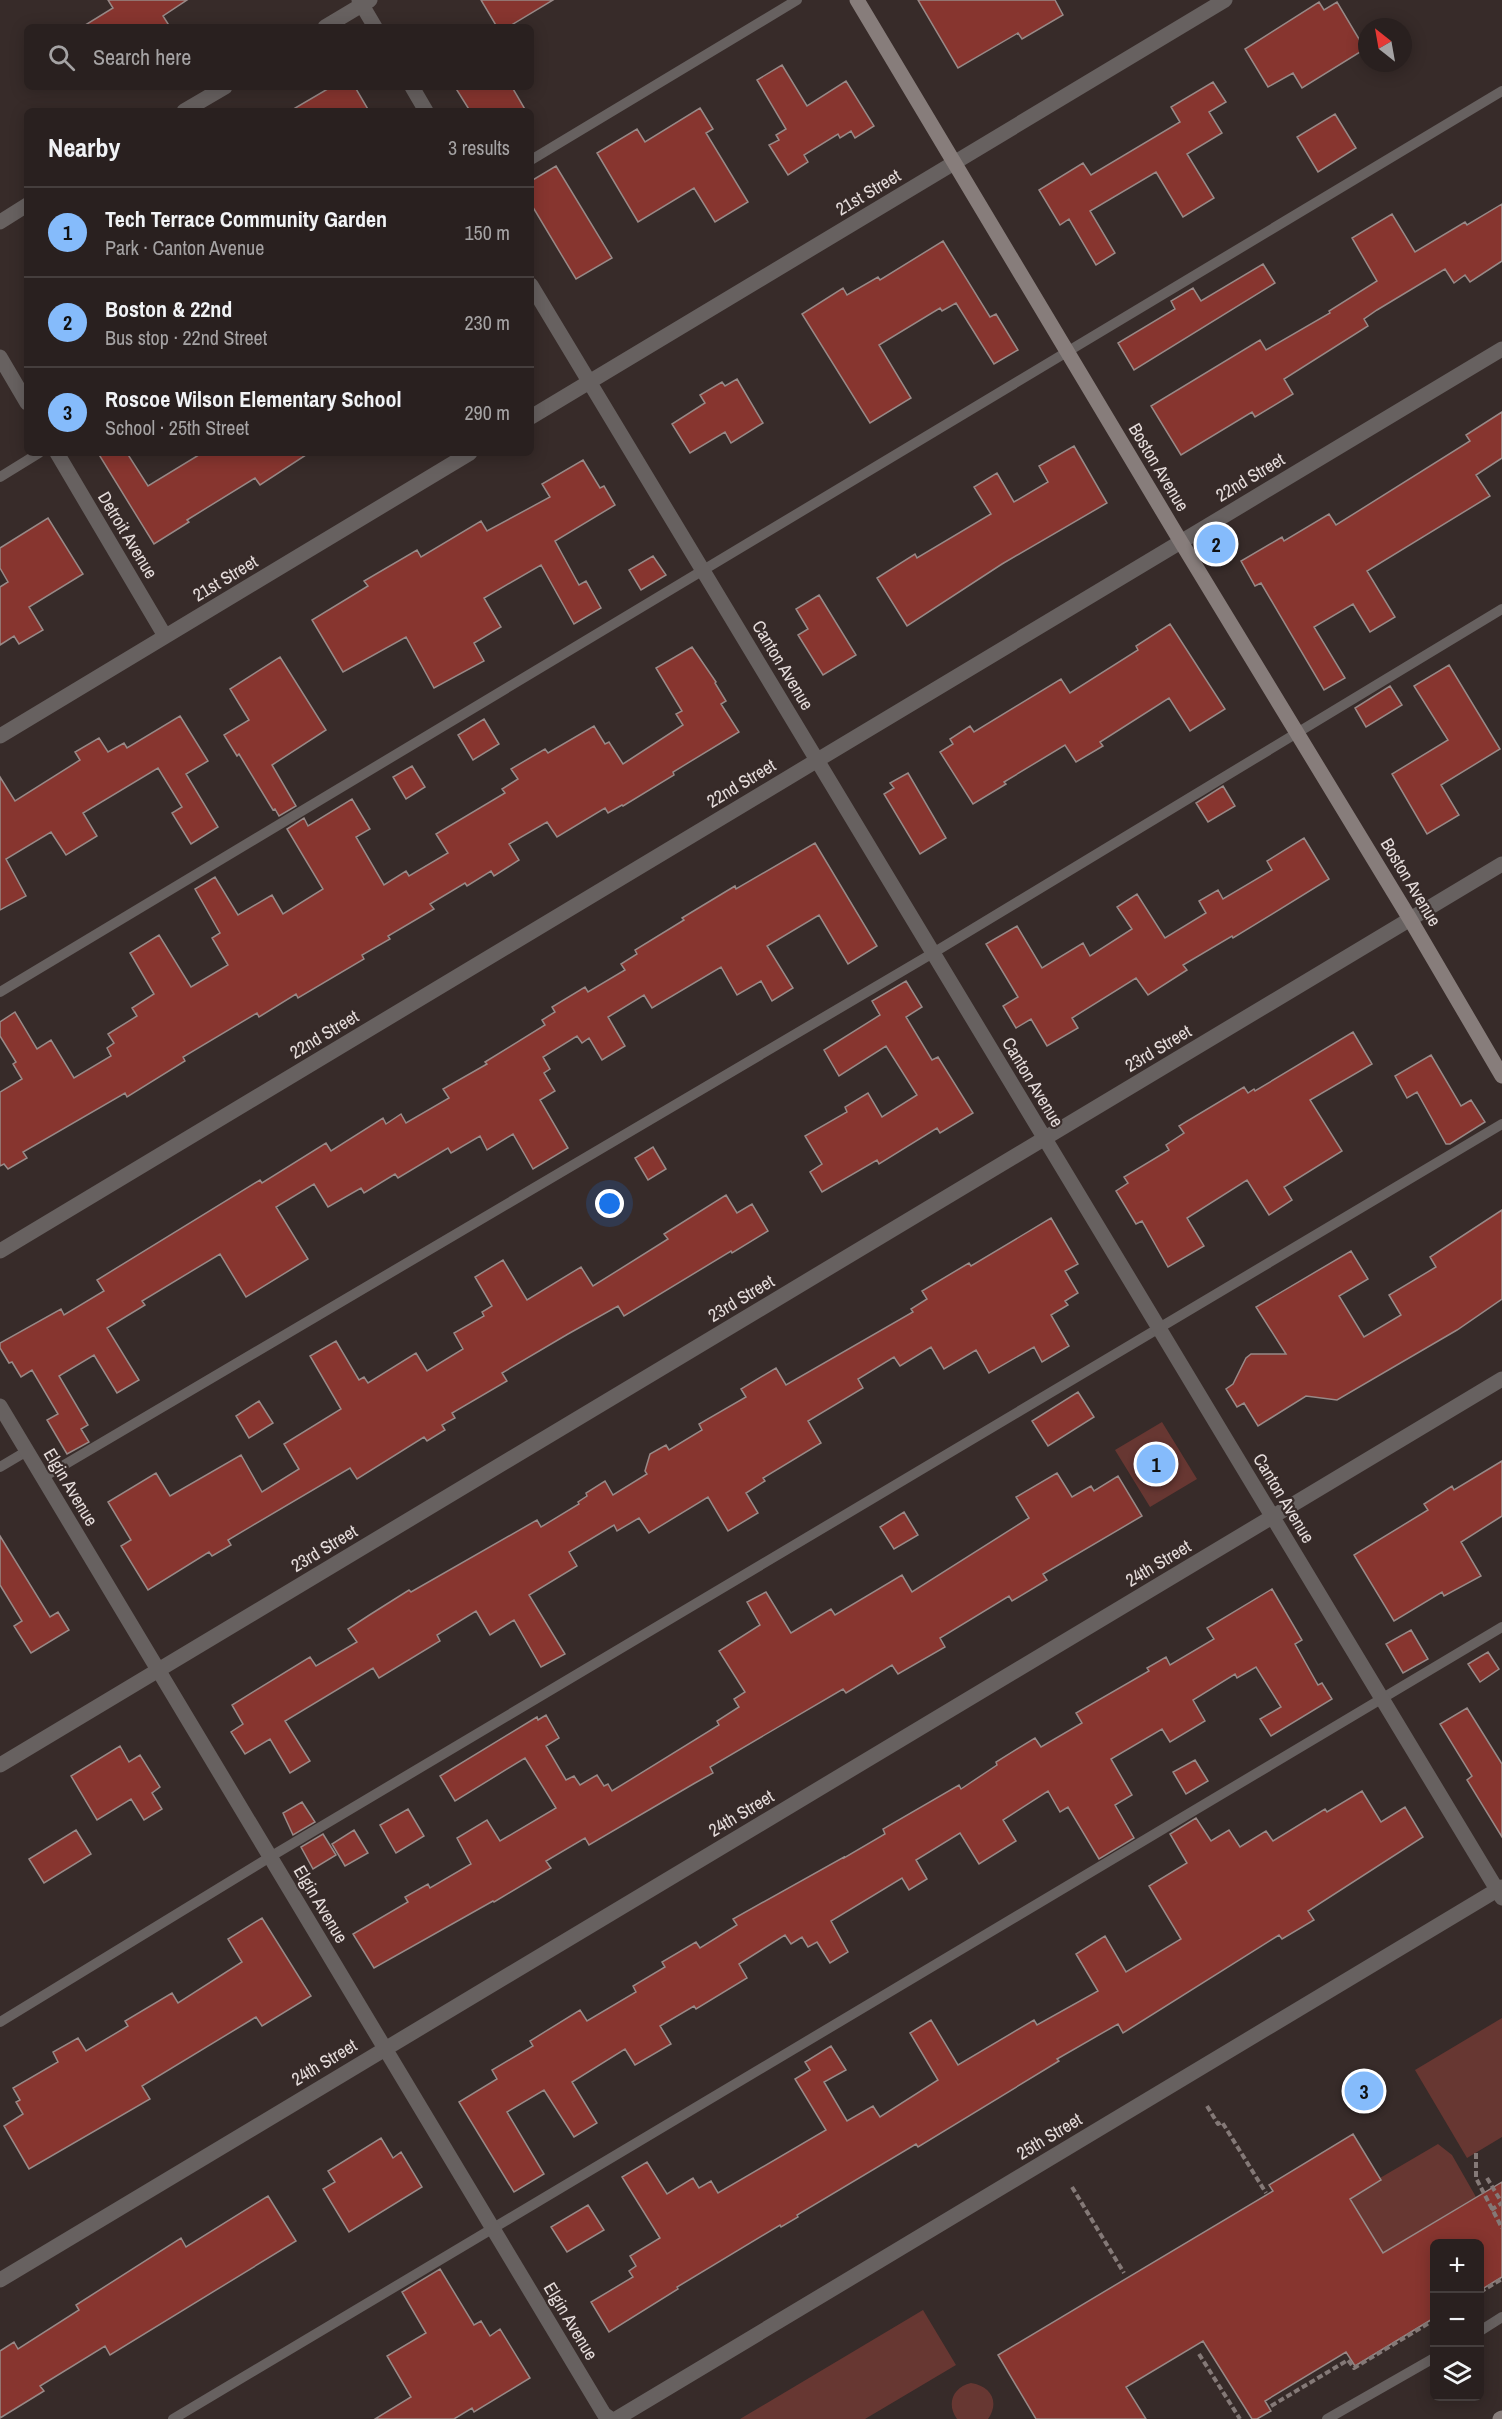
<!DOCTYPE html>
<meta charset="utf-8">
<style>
:root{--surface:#29201f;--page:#312828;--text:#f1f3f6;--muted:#a5a3a4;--line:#453e3d;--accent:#85bbfb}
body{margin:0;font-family:"Archivo Narrow",sans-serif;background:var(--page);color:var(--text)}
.controls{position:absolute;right:18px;bottom:18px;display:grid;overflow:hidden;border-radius:9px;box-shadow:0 3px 15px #0003}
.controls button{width:54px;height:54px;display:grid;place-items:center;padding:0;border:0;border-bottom:2px solid var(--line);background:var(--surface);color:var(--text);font:30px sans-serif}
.compass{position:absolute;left:1358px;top:18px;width:54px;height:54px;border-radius:50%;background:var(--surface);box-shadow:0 3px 15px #0003;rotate:329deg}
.you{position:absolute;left:610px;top:1204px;width:21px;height:21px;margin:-15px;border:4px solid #fff;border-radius:50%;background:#1a73e8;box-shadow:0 0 0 9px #1a73e833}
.badge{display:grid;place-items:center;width:39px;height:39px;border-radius:50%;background:var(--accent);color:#111;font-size:20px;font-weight:700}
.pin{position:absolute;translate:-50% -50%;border:3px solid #fff;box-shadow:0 2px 6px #0006}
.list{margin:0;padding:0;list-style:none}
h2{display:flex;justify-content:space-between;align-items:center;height:78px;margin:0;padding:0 24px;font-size:26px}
h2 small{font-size:20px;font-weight:400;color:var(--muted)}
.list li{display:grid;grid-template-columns:39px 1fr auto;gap:18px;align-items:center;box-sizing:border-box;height:90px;padding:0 24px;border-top:2px solid var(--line)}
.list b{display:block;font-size:22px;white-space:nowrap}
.list p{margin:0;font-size:20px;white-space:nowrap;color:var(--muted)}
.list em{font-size:20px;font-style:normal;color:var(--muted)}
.icon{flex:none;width:33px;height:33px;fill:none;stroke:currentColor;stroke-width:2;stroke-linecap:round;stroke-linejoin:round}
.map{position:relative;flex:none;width:1502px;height:2419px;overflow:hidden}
.search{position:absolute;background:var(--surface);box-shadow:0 3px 15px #0003;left:24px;top:24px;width:510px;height:66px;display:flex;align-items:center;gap:15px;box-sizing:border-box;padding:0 21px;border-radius:9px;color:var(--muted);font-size:22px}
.panel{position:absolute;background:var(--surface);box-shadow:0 3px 15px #0003;left:24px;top:108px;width:510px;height:348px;border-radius:9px}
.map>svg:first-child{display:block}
</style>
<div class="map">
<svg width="1502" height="2419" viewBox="0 0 1502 2419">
<rect width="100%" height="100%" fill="#372b29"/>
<path fill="#673732" d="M1162 1422 1197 1479 1150 1507 1115 1450Z
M1502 2018V2137L1467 2158 1415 2070Z
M1438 2144 1452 2155 1476 2197 1383 2253 1350 2199 1381 2181 1380 2178Z
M923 2310 956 2365 865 2419H740Z
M971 2383C991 2386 1000 2402 988 2419H957C946 2404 953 2387 971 2383Z"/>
<path fill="#87352f" stroke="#988987" stroke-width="1.5" d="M108 0H187L163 16 170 27H82L113 8Z
M481 0H553L508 27H497Z
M918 0H1055L1063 15 1022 39 1018 33 958 68Z
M1319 2 1324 10 1337 2 1365 49 1302 88 1293 73 1268 87 1245 49Z
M782 65 807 106 846 81 874 126 855 138 851 131 840 138 838 134 804 155 808 162 788 175 769 145 779 140 776 135 786 129 757 80Z
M1213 82 1226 102 1209 112 1222 133 1187 154 1214 198 1183 217 1156 172 1090 211 1115 253 1096 265 1069 219 1060 225 1039 190 1083 163 1091 175 1180 122 1171 107Z
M331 87H355L369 111H290Z
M455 87H512L526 111H470Z
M700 108 713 129 706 133 748 202 715 222 694 188 638 222 597 153 637 129 645 142Z
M1335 114 1356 148 1318 172 1297 137Z
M556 166 612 258 576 279 531 204V181Z
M1502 204V261L1470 282 1465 275 1454 283 1445 269 1377 310 1364 319 1368 326 1284 379 1293 394 1255 417 1252 412 1181 455 1151 406 1260 340 1266 350 1330 313 1329 311 1377 281 1352 238 1392 214 1415 252 1465 222 1467 225Z
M943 241 990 317 996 314 1018 350 994 364 956 303 942 311 940 308 879 345 911 398 870 423 802 314 843 288 847 295 878 277 880 280Z
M1263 264 1275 283 1134 370 1118 343 1175 309 1171 301 1193 288 1201 301Z
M737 379 763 423 731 443 725 432 690 453 672 424 705 403 700 395 722 382 725 386Z
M1502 412V458L1476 475 1490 496 1367 571 1395 617 1370 632 1353 604 1314 627 1345 678 1324 690 1261 583 1255 586 1241 561 1282 537 1284 541 1329 514 1336 525 1470 441 1466 435Z
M1074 446 1107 503 1002 564 907 626 877 578 915 554 917 558 991 514 974 487 997 473 1014 502 1048 482 1039 466Z
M98 453H127L148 486 202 453H309L260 485 255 478 187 520 189 522 154 544Z
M583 460 600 488 604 486 615 505 555 541 579 585 586 581 601 608 574 624 541 565 484 598 501 627 474 643 484 661 434 688 406 637 343 672 312 620 368 586 364 581 417 550 421 557 481 521 487 531 550 497 542 484Z
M48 518 83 574 29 607 43 630 19 644 14 636 0 645V587L8 582 0 568V548Z
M653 556 666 575 641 590 629 570Z
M819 595 856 655 823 675 798 635 808 629 796 609Z
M1170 624 1225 709 1190 731 1169 698 1100 742 1103 746 1076 762 1065 745 1004 782 1006 784 973 804 940 752 953 744 950 739 970 726 974 732 1061 679 1070 693 1138 650 1136 646Z
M692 647 716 682 715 683 726 701 721 704 739 732 673 772 674 775 623 806 622 805 608 813 605 808 557 837 547 822 509 844 519 860 494 876 491 871 467 886 465 883 430 904 434 909 388 936 390 939 362 955 364 959 298 998 296 994 259 1017 257 1013 183 1057 185 1061 127 1097 125 1093 23 1152 27 1158 8 1169 4 1164 0 1166V1092L22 1079 13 1064 16 1062 0 1036V1022L15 1012 37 1049 51 1040 74 1078 111 1056 107 1048 114 1043 108 1034 137 1016 132 1008 154 994 130 953 159 935 191 987 228 965 212 938 220 933 195 889 215 877 238 915 272 895 283 914 323 889 287 829 304 818 308 826 352 799 370 829 356 837 384 885 406 871 409 876 448 853 436 834 505 793 502 789 518 779 511 769 545 749 548 753 594 726 605 744 609 742 623 764 683 725 676 714 682 711 656 668Z
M280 657 326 730 272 765 296 806 279 816 275 809 273 810 239 754 237 756 224 735 249 720 230 689Z
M1449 665 1500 749 1441 785 1459 815 1427 834 1392 774 1448 740 1414 686Z
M1390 686 1402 705 1366 727 1355 708Z
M180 716 208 761 186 774 218 827 191 844 172 813 182 807 158 768 83 813 97 836 66 855 51 832 6 859 26 896 0 910V777L15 801 80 760 75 752 99 738 108 752 124 743 127 748Z
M484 719 499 744 473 760 458 735Z
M412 766 425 787 406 799 393 777Z
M908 773 946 838 920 854 884 794 894 788 890 783Z
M1223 786 1235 806 1208 822 1196 803Z
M1304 838 1329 879 1233 938 1232 936 1183 965 1187 970 1148 995 1136 978 1072 1018 1078 1028 1047 1046 1031 1019 1016 1028 1003 1006 1018 997 986 944 1017 926 1042 968 1083 943 1090 956 1132 929 1117 907 1137 894 1165 938 1206 913 1199 901 1218 890 1223 899 1272 870 1267 861Z
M815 843 877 946 848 964 819 915 767 946 793 988 772 1001 761 981 737 995 721 967 652 1008 644 995 608 1017 625 1046 602 1060 589 1038 582 1043 577 1036 543 1057 550 1069 544 1073 555 1091 540 1100 568 1148 533 1169 513 1134 487 1150 480 1136 451 1153 448 1148 398 1178 395 1174 364 1193 361 1188 328 1207 314 1184 276 1207 308 1259 246 1297 220 1254 142 1301 145 1305 107 1328 139 1380 117 1393 94 1355 59 1376 88 1425 81 1429 89 1442 67 1454 47 1420 58 1414 32 1370 21 1377 12 1362 9 1363 0 1348V1343L61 1309 64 1315 104 1291 97 1280 260 1180 262 1183 326 1143 331 1151 383 1118 386 1124 401 1114 406 1123 449 1098 443 1089 487 1064 485 1062 545 1025 542 1020 555 1012 552 1007 585 987 588 992 625 970 621 964 637 954 635 950 684 920 682 918 735 886 736 889Z
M906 981 922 1007 906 1017 932 1060 938 1057 973 1113 940 1133 937 1128 879 1164 877 1160 822 1192 810 1172 822 1164 805 1136 847 1112 845 1107 868 1093 882 1117 917 1095 886 1046 839 1076 824 1050 880 1015 872 1001Z
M1353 1032 1372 1064 1310 1100 1342 1151 1284 1187 1292 1200 1269 1215 1247 1180 1187 1218 1204 1246 1168 1267 1142 1221 1136 1224 1116 1191 1128 1183 1124 1177 1169 1150 1166 1145 1184 1133 1179 1126 1244 1087 1248 1093 1254 1089 1255 1091Z
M1431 1055 1461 1106 1471 1100 1485 1122 1450 1144H1446L1417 1092 1407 1098 1395 1076Z
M653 1147 666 1169 648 1180 635 1158Z
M726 1195 737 1213 752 1204 768 1231 732 1253 731 1251 624 1316 618 1306 568 1334 502 1373 507 1381 452 1413 455 1418 442 1425 445 1430 427 1441 424 1437 357 1479 350 1468 228 1540 231 1545 212 1556 209 1552 148 1590 121 1546 131 1540 108 1502 156 1473 170 1496 241 1455 262 1492 299 1469 284 1444 341 1409 310 1356 336 1341 359 1380 364 1377 368 1383 416 1353 427 1371 463 1349 454 1333 484 1316 482 1312 492 1306 475 1277 503 1260 527 1300 581 1267 593 1286 668 1239 664 1234Z
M1502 1210V1299L1457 1330 1337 1400 1306 1396 1258 1426 1244 1403 1237 1407 1226 1389 1233 1384 1246 1358 1251 1354H1286L1256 1307 1351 1251 1368 1279 1339 1296 1364 1337 1401 1315 1389 1295 1436 1267 1430 1257Z
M1051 1218 1078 1264 1065 1271 1078 1293 1065 1301 1068 1305 1051 1315 1069 1346 1042 1362 1034 1347 989 1373 976 1350 944 1369 931 1347 900 1366 894 1357 858 1379 863 1388 808 1421 821 1443 763 1478 765 1481 746 1493 758 1513 728 1531 708 1497 649 1533 639 1518 617 1531 614 1525 569 1552 577 1566 529 1595 565 1654 541 1667 514 1620 490 1635 476 1611 437 1635 440 1641 379 1678 373 1668 285 1721 310 1761 290 1773 270 1739 245 1754 231 1732 243 1724 232 1705 310 1657 316 1666 357 1642 348 1629 371 1614 409 1590 411 1592 537 1520 541 1527 579 1504 578 1502 587 1496 586 1493 605 1481 613 1495 647 1474 645 1471 650 1454 666 1445 669 1450 702 1430 699 1424 746 1397 741 1389 776 1368 786 1385 913 1312 911 1309 927 1299 922 1291 969 1263 971 1266Z
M1078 1392 1094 1417 1048 1446 1032 1421Z
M259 1401 273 1423 249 1438 236 1416Z
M1502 1461V1516L1461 1542 1481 1576 1444 1596 1442 1592 1394 1621 1354 1555 1428 1510 1424 1504 1452 1486 1454 1490Z
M1057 1473 1072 1497 1091 1486 1094 1491 1118 1476 1142 1516 1043 1574 1047 1580 1012 1601 1009 1596 940 1638 945 1647 898 1674 892 1665 846 1693 843 1689 710 1767 713 1773 695 1783 589 1845 585 1838 546 1861 551 1868 494 1902 493 1901 374 1968 353 1934 408 1902 405 1897 428 1884 430 1888 471 1864 457 1838 487 1820 500 1841 556 1808 525 1758 455 1801 440 1776 537 1717 538 1720 546 1715 559 1738 546 1746 566 1780 574 1776 580 1785 597 1775 604 1786 608 1784 612 1791 719 1725 717 1721 739 1707 734 1699 745 1692 719 1651 760 1625 747 1602 766 1592 791 1633 831 1609 835 1615 902 1575 912 1592 1029 1518 1016 1497Z
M904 1512 918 1535 894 1549 880 1527Z
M0 1536 50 1617 58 1612 69 1630 31 1653 14 1626 22 1621 0 1585Z
M1272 1589 1302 1640 1295 1644 1318 1685 1322 1683 1332 1699 1271 1736 1260 1719 1281 1707 1256 1667 1237 1678 1235 1674 1193 1700 1205 1721 1170 1742 1162 1729 1111 1759 1132 1795 1115 1805 1134 1838 1099 1859 1068 1807 1060 1812 1048 1791 1003 1820 1016 1841 979 1864 960 1833 916 1860 927 1879 909 1890 902 1878 831 1921 848 1952 830 1963 817 1942 808 1947 802 1937 791 1944 785 1935 739 1964 747 1978 696 2009 694 2006 660 2026 671 2044 635 2065 625 2049 572 2082 597 2123 574 2137 544 2090 507 2112 544 2174 514 2192 459 2102 497 2079 492 2070 533 2046 530 2041 580 2010 587 2021 636 1992 633 1986 665 1967 662 1962 696 1942 700 1948 737 1925 733 1919 844 1857V1858L885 1834 883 1829 959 1785 961 1789 997 1765 996 1762 1035 1738 1041 1747 1082 1723 1076 1713 1149 1671 1147 1668 1166 1657 1170 1665 1214 1639 1207 1628Z
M1411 1630 1428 1659 1403 1673 1386 1644Z
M1488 1652 1499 1669 1480 1682 1468 1664Z
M1467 1708 1502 1764V1837L1467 1780 1472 1776 1440 1724Z
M120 1746 129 1762 140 1755 160 1787 152 1793 162 1809 144 1820 131 1799 97 1820 71 1776Z
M1195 1760 1208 1781 1186 1794 1173 1772Z
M1362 1791 1381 1822 1405 1807 1423 1837 1308 1911 1314 1920 1282 1939 1279 1935 1123 2033 1118 2024 1057 2059 1059 2061 918 2147 916 2144 797 2215 798 2217 781 2227 780 2225 677 2287 678 2289 609 2332 591 2302 633 2277 629 2271 636 2266 630 2256 660 2238 622 2177 647 2162 667 2194 693 2178 699 2188 711 2181 718 2193 826 2130 795 2079 810 2070 805 2062 831 2046 846 2070 824 2082 847 2121 873 2106 880 2117 938 2080 910 2033 931 2020 958 2065 1034 2020 1037 2025 1098 1991 1076 1954 1105 1936 1126 1972 1181 1939 1149 1886 1187 1863 1170 1834 1196 1818 1211 1841 1229 1830 1240 1847 1266 1831 1273 1841 1325 1809 1327 1812Z
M302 1802 315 1822 293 1835 283 1813Z
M408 1809 424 1836 396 1853 380 1825Z
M76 1830 91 1854 44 1883 29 1859Z
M354 1830 368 1853 345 1866 332 1844Z
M323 1834 336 1855 313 1869 301 1847Z
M262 1918 311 1996 262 2026 256 2017 142 2086 150 2099 29 2169 4 2126 23 2114 16 2102 20 2100 13 2088 58 2062 53 2052 78 2038 86 2051 128 2026 125 2021 172 1993 178 2003 242 1962 228 1939Z
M1353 2134 1381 2180 1350 2199 1383 2253 1502 2182V2277L1479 2291V2244H1434V2318L1355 2366 1346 2352 1265 2401 1271 2411 1257 2419H1252L1203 2341 1126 2387 1146 2419H1036L998 2355 1273 2191 1269 2185Z
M381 2138 393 2158 401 2152 422 2187 349 2232 323 2189 335 2182 328 2171Z
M268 2196 296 2241 110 2355 105 2346 40 2386 44 2391 0 2418V2351L14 2342 18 2349 79 2310 76 2305 181 2238 186 2247Z
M588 2205 604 2230 567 2252 551 2227Z
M440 2269 474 2325 481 2321 490 2336 500 2329 530 2378 474 2412 472 2408 454 2419H375L411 2397 387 2356 426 2333 402 2292Z"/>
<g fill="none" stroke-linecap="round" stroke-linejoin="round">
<path stroke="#847977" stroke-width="4" stroke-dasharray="6 3" stroke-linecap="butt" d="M1207 2106 1218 2124 1222 2122 1266 2193
M1476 2153V2178L1502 2228
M1487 2178 1502 2203
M1072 2187 1124 2273
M1491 2210 1502 2203
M1480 2292 1502 2279
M1199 2354 1240 2419
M1271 2406 1348 2360 1354 2368 1434 2320"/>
<path stroke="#676160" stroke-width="10" d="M531 160 797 0
M0 477 39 453
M0 992 1502 91
M0 1467 27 1451
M42 1478 933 953 1502 609
M0 2022 270 1857 1502 1124
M1480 2331 1502 2317
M173 2419 1502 1627
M1327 2419 1434 2358"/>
<path stroke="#676160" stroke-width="15" d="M359 0 375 27
M325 27 370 0
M412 87 426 111
M184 111 225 87
M0 222 27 205
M531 285 1502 1898
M0 357 27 403
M531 417 1225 0
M57 453 165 636
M0 736 470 453
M0 1251 1502 349
M0 1406 604 2414 611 2419
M0 1765 1502 864
M0 2280 1502 1379
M616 2419 1502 1887"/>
<path stroke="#877d7b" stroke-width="15" d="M857 0 1181 542 1410 919 1502 1076
M1500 2419 1502 2418"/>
</g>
<g text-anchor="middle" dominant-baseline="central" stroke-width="4.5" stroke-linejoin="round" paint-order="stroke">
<g font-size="18" fill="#e5dcdb" stroke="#372b29">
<text transform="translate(868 192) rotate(-31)">21st Street</text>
<text transform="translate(1159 467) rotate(59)">Boston Avenue</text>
<text transform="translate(1250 477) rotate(-31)">22nd Street</text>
<text transform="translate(128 535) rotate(59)">Detroit Avenue</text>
<text transform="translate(225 578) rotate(-31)">21st Street</text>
<text transform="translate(783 665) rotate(59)">Canton Avenue</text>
<text transform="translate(741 783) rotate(-31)">22nd Street</text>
<text transform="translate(1411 882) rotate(59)">Boston Avenue</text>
<text transform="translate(324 1034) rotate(-31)">22nd Street</text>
<text transform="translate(1158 1048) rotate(-31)">23rd Street</text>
<text transform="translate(1033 1082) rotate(59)">Canton Avenue</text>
<text transform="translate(741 1298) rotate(-31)">23rd Street</text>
<text transform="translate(71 1487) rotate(59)">Elgin Avenue</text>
<text transform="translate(1284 1498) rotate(59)">Canton Avenue</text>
<text transform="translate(324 1548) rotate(-31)">23rd Street</text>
<text transform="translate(1158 1563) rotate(-31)">24th Street</text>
<text transform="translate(741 1813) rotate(-31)">24th Street</text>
<text transform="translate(321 1904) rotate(59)">Elgin Avenue</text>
<text transform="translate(324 2062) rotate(-31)">24th Street</text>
<text transform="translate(1049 2136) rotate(-31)">25th Street</text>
<text transform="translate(571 2321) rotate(59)">Elgin Avenue</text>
</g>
</g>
</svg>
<div class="controls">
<button>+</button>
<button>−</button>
<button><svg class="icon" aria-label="layers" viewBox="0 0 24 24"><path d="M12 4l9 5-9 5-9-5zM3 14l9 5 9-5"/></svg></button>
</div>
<svg class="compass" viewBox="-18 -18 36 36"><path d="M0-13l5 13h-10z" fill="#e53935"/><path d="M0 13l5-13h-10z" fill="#a5a3a4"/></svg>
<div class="you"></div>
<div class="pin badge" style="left:1156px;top:1464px">1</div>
<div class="pin badge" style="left:1216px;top:544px">2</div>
<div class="pin badge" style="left:1364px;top:2091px">3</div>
<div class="search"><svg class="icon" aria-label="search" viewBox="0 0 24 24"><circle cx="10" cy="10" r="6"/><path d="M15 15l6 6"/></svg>Search here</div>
<section class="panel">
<h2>Nearby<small>3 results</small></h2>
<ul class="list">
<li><span class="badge">1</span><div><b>Tech Terrace Community Garden</b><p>Park · Canton Avenue</p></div><em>150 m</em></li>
<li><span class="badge">2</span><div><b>Boston &amp; 22nd</b><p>Bus stop · 22nd Street</p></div><em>230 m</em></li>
<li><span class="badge">3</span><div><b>Roscoe Wilson Elementary School</b><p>School · 25th Street</p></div><em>290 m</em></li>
</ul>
</section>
</div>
